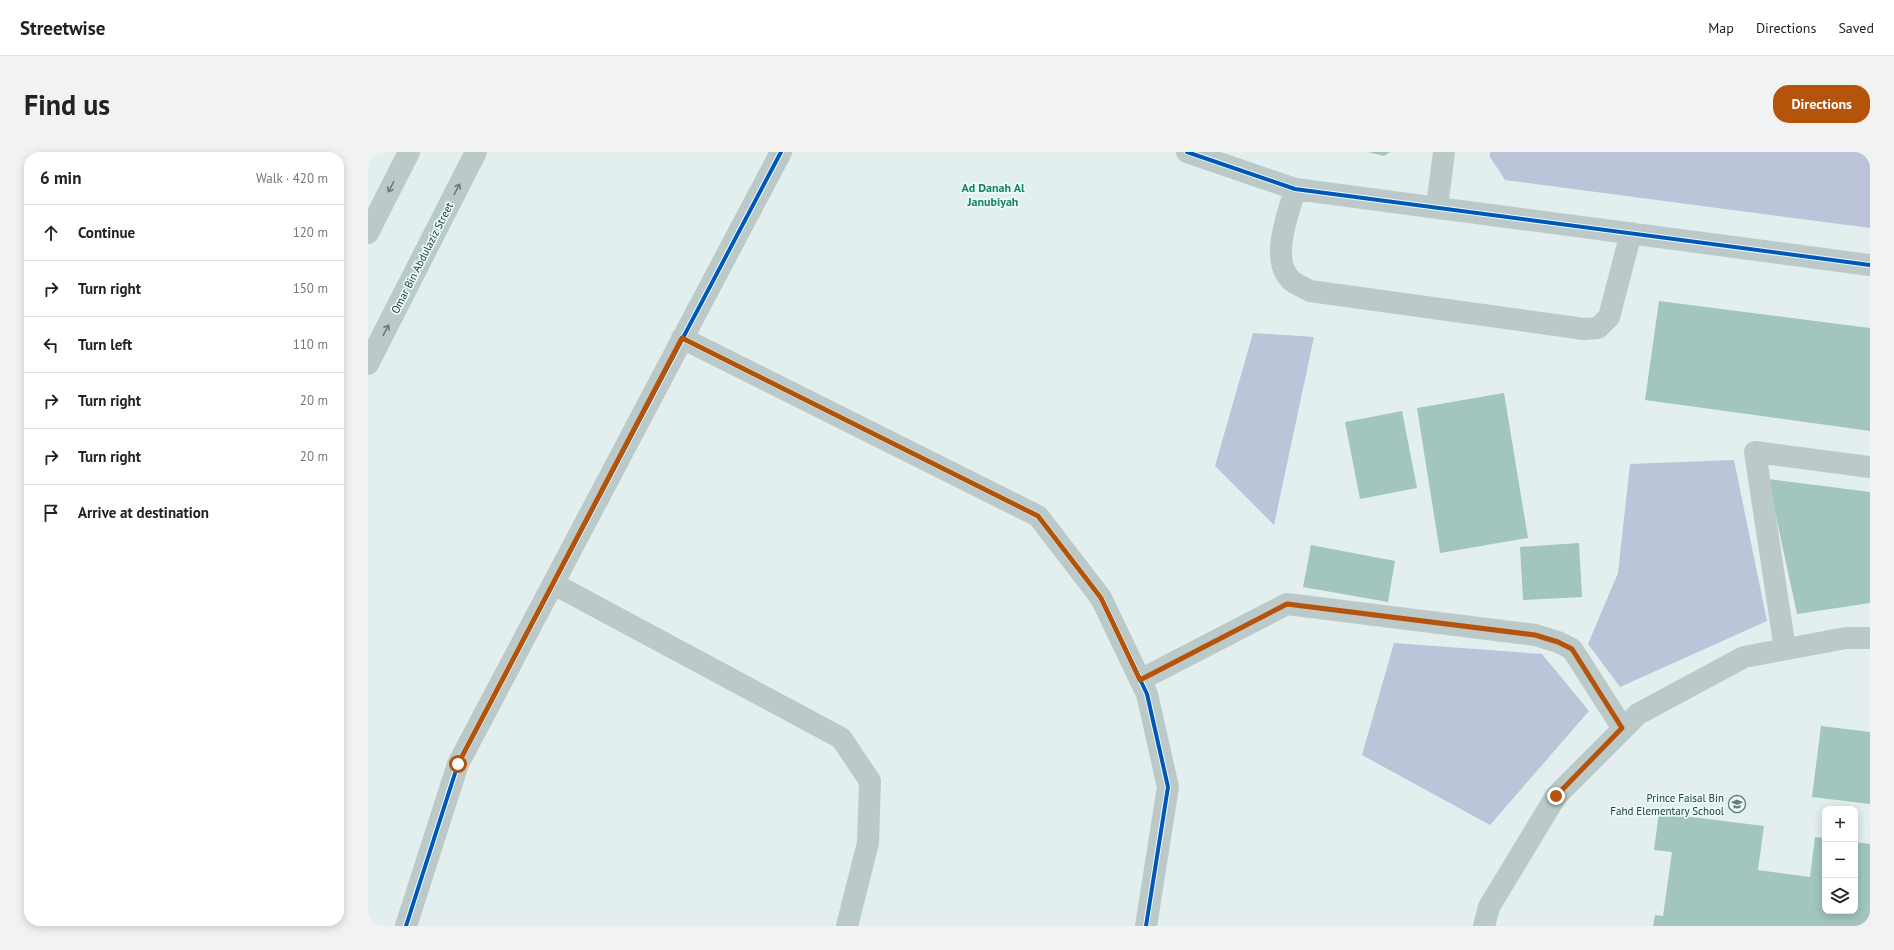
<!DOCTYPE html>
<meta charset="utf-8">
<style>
:root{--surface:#fff;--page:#f2f2f2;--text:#222;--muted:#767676;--line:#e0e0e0;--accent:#b45309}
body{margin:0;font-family:"PT Sans",sans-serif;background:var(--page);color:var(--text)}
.controls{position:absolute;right:12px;bottom:12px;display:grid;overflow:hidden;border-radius:8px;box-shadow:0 2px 10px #0003}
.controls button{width:36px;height:36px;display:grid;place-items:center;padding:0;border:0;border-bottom:1px solid var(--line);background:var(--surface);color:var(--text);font:20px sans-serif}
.stop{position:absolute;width:12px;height:12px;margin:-9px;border:3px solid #b45309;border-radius:50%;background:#fff}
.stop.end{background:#b45309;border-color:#fff;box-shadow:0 1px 4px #0008}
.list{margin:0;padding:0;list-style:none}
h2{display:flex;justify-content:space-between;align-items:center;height:52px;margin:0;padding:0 16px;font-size:17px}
h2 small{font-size:13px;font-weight:400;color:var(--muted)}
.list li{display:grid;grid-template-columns:26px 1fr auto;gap:12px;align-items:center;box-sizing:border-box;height:56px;padding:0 16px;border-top:1px solid var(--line)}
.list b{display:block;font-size:15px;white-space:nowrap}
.list em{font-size:13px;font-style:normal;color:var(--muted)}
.icon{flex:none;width:22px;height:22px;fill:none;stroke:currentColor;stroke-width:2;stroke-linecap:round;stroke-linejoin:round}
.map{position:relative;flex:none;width:1502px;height:774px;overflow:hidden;border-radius:16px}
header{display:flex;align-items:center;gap:24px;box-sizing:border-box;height:56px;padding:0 20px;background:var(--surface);border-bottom:1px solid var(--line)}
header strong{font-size:19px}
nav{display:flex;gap:22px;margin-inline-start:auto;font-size:14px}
.intro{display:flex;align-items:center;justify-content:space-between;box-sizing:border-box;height:96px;padding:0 24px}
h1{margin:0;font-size:28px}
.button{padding:10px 18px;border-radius:16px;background:var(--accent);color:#fff;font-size:14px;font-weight:700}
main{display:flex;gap:24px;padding:0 24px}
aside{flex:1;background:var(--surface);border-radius:16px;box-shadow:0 2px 10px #0003}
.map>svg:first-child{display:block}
</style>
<header>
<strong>Streetwise</strong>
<nav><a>Map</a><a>Directions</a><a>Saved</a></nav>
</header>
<div class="intro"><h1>Find us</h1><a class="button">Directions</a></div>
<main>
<aside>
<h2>6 min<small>Walk · 420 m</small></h2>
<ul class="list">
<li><svg class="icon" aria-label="ahead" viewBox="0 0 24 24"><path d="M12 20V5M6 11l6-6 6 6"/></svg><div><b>Continue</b></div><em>120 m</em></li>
<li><svg class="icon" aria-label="right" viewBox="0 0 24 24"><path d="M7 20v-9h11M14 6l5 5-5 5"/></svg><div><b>Turn right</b></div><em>150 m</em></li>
<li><svg class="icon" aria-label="left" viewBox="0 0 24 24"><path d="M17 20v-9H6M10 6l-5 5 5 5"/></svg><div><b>Turn left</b></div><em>110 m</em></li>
<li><svg class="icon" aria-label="right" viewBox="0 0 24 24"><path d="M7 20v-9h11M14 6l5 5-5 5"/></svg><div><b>Turn right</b></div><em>20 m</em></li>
<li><svg class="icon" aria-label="right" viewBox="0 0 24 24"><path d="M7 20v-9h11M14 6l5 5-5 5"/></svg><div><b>Turn right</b></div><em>20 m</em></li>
<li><svg class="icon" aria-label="arrive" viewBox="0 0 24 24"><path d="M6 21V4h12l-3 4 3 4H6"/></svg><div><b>Arrive at destination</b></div></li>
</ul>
</aside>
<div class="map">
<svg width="1502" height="774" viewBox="0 0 1502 774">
<rect width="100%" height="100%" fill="#e3efef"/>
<path fill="#bbc4d8" d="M1122 0H1502V76L1137 28 1122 5Z
M885 181 946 185 906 373 847 314Z
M1366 308 1399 469 1252 535 1220 492 1250 421 1262 312Z
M1026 491 1174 502 1221 559 1122 673 994 603Z"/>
<path fill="#a2c5be" d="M1000 0H1022L1016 4Z
M1291 149 1502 176V279L1277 248Z
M1136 241 1160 386 1072 401 1049 256Z
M1034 259 1049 336 992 347 977 270Z
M1400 327 1502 340V451L1429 462Z
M1211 391 1214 445 1155 448 1152 395Z
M943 393 1027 409 1020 450 935 435Z
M1453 574 1502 580V652L1444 645Z
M1291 661 1396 674 1390 718 1442 725 1447 685 1457 686V759H1487V690L1502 692V774H1285L1287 763 1295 764 1304 700 1286 698Z"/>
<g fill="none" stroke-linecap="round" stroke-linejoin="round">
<path stroke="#bbc9c9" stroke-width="22" d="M819 0 927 37 1502 113
M927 37C921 60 901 108 923 128 928 133 936 135 942 139L1216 177 1230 176 1241 165 1263 81
M1069 55 1076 0
M0 81 41 0
M314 186 670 364 733 446 779 542 800 635 778 774
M0 212 108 0
M186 432 473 586 502 629 500 691 479 774
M1417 497 1387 300 1502 315
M772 528 919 452 1167 483 1190 490 1204 497 1254 575
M38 774 90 612 413 0
M1116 774 1121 755 1188 644 1270 562 1376 505 1478 486H1502"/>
<g stroke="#eafbfc" stroke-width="6">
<path id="cycleway" d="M819 0 927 37 1502 113
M314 186 670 364 733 446 779 542 800 635 778 774
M38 774 90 612 413 0"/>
</g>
<use href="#cycleway" stroke="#0057b8" stroke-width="4"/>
</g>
<defs><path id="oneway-shaft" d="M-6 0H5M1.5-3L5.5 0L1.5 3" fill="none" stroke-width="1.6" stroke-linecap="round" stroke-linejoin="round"/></defs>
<g stroke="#6a7b79">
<use href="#oneway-shaft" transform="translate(23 35) rotate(117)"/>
<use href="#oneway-shaft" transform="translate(89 37) rotate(-63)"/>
<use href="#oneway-shaft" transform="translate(18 178) rotate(-63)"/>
</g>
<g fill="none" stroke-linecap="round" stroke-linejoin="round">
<path stroke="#b45309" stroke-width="5" d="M90 612 314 186 670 364 733 446 772 528 919 452 1167 483 1190 490 1204 497 1254 576 1188 644"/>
</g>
<defs>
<g id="school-ring" transform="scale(0.9)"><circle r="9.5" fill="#eafbfc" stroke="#697a77" stroke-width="1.5"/><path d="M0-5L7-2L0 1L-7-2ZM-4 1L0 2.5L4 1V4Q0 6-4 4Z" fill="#697a77"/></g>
</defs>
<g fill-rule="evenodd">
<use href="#school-ring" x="1369" y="652"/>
</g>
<g text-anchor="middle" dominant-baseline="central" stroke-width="3.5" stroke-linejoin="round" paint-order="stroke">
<g font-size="11" fill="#283b37" stroke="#eafbfc">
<text transform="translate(54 106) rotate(-63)">Omar Bin Abdulaziz Street</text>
</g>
<g font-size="11" fill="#283b37" stroke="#eafbfc" text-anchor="end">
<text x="1356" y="646">Prince Faisal Bin<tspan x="1356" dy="13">Fahd Elementary School</tspan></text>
</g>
<g font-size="12" font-weight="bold" fill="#168065" stroke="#eafbfc">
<text x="625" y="35">Ad Danah Al<tspan x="625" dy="14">Janubiyah</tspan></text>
</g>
</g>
</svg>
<div class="controls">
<button>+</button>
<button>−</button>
<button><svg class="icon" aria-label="layers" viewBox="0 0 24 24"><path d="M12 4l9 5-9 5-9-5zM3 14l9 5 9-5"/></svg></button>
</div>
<div class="stop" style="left:90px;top:612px"></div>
<div class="stop end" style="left:1188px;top:644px"></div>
</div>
</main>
